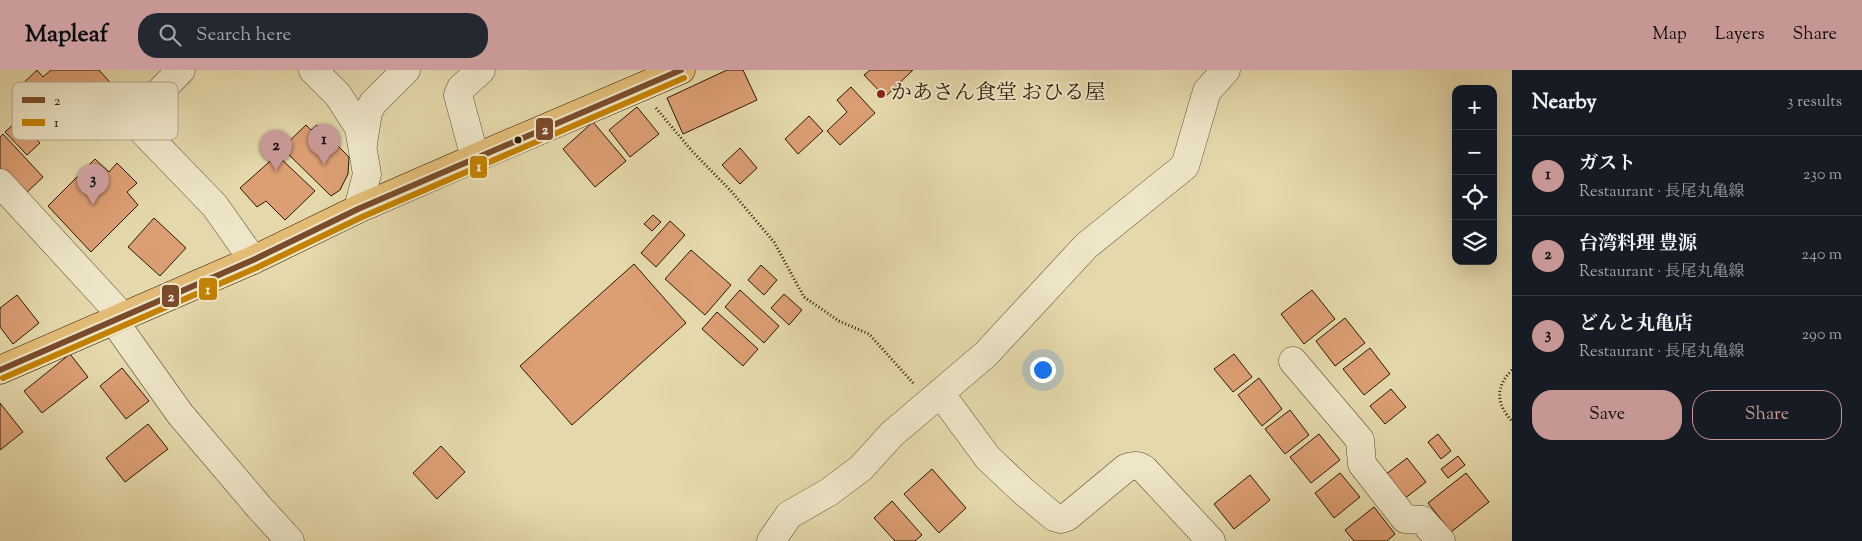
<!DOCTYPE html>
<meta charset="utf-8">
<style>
:root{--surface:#171b24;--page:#242831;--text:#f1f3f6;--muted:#9ea1a6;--line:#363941;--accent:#c59692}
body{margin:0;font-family:"Sorts Mill Goudy","Noto Serif JP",serif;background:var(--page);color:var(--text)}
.controls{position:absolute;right:15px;top:15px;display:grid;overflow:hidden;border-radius:10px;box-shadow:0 5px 20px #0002}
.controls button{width:45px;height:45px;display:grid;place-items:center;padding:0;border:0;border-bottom:1px solid var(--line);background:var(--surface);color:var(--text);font:25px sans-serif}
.you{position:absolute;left:1042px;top:299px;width:18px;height:18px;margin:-12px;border:4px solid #fff;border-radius:50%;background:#1a73e8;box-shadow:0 0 0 8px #1a73e833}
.badge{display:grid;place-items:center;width:32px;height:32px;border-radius:50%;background:var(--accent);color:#111;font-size:16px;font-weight:700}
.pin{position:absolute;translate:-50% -41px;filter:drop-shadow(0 1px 2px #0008)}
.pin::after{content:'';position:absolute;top:26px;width:18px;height:15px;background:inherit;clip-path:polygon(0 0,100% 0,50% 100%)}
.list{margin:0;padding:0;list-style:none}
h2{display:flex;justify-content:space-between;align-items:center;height:65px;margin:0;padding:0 20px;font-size:21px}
h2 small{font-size:16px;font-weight:400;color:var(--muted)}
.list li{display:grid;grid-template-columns:32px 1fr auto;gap:15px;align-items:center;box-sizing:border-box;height:80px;padding:0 20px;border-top:1px solid var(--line)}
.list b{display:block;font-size:19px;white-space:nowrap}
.list p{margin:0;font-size:16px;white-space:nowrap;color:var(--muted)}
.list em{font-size:16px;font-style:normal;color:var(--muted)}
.actions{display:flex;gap:10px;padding:15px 20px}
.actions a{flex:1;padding:11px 0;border:1px solid var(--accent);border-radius:20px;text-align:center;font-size:18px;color:var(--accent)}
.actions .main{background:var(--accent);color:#111}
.icon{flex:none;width:28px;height:28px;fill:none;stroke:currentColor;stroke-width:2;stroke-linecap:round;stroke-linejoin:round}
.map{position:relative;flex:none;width:1512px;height:471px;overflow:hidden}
header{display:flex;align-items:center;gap:30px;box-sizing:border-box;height:70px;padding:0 25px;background:var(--accent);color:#111}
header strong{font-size:24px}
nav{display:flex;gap:28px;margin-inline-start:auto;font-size:18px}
.search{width:350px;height:45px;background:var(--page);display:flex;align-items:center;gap:12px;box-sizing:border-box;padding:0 18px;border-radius:20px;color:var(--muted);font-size:19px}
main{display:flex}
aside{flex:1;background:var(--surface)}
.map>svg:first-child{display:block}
</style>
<header>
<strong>Mapleaf</strong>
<div class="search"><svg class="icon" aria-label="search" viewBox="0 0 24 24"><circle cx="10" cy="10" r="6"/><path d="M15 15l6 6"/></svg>Search here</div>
<nav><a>Map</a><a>Layers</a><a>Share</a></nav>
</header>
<main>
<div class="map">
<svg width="1512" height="471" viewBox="0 0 1512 471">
<rect width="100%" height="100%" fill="#e5d9ab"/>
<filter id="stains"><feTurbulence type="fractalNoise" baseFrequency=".004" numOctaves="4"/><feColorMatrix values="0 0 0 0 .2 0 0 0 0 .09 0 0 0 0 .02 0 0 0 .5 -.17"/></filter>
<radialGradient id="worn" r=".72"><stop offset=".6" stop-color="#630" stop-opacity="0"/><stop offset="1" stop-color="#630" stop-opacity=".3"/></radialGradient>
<path fill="#dc9e73" stroke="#2a1802" d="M37 0 43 7 51 0H99L115 18 68 62 63 57 53 67 12 24Z
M727 0H743L757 30 683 64 667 28Z
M870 0H913L885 27 864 5Z
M851 17 875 43 840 75 827 61 847 42 837 30Z
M637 37 659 64 630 87 609 60Z
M809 46 823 61 798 84 785 69Z
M18 50 40 73 27 85 5 62Z
M593 52 626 91 595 117 563 79Z
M306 55 311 60 317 55 349 87 348 104 340 120 331 126 282 78Z
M3 64 43 107 24 125 0 99V67Z
M740 78 757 98 740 114 722 95Z
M277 85 315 121 285 150 266 131 257 137 240 118Z
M95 89 109 102 117 93 137 113 127 122 138 135 91 182 48 136Z
M653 145 661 152 652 161 644 154Z
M154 148 186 178 160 206 128 177Z
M670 151 685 165 656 197 641 183Z
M691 180 731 215 705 245 665 209Z
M634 194 686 253 572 355 520 296Z
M761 195 777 210 764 225 748 210Z
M740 220 779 256 764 273 725 237Z
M1312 220 1335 249 1304 274 1281 244Z
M784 224 802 240 789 255 771 238Z
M17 225 39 253 13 274 0 257V238Z
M717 242 758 279 743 296 702 259Z
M1345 248 1365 273 1335 296 1316 271Z
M1370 278 1390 304 1364 325 1343 299Z
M70 284 88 307 42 343 24 321Z
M1234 284 1252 307 1233 322 1214 299Z
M122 298 149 331 126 349 100 316Z
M1259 308 1282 339 1262 356 1238 325Z
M1391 319 1406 337 1385 354 1370 336Z
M0 333 23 362 0 380Z
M1290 340 1309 365 1285 384 1265 359Z
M148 354 168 379 125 412 106 388Z
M1319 364 1340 390 1311 413 1290 387Z
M1438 364 1451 381 1441 389 1428 372Z
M441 376 465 402 437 429 413 403Z
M1458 386 1465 395 1448 408 1441 399Z
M1407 388 1426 412 1404 429 1385 405Z
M932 399 966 438 939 463 904 424Z
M1340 403 1360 427 1334 448 1315 423Z
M1466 403 1489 432 1451 462 1428 433Z
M1250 405 1270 430 1234 459 1214 434Z
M892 431 922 465 915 471H895L874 448Z
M1374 437 1395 464 1387 471H1354L1345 460Z"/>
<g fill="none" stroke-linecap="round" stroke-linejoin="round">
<g stroke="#59482c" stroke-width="29">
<path id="minor" d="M181 0 132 50 215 136 253 190
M313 0 338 25 359 58 367 104 358 139
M363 74 368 42 373 33 406 0
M475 88 458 25 461 18 481 0
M0 113 123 247
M114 251 180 344 259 437 290 471
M1293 291 1360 370 1362 394 1405 449 1422 450 1441 471
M940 323 988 388 1023 421 1054 447 1061 449 1067 447 1126 398C1133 395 1138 395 1144 399L1211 471
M771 471 789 445 829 422 861 398 892 364 986 284 1086 176 1185 96 1207 21 1226 0"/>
</g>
<g stroke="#2a1802" stroke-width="29">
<path id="major" d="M0 300 253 190 358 139 475 88 681 0"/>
</g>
<path stroke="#2a1802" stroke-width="3" stroke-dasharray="1 2.5" stroke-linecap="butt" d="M656 38 691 80 731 121 774 172 804 227 839 251 869 264 914 314
M1512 300C1495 317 1496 334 1512 351"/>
<use href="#minor" stroke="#eee6c8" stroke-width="28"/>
<use href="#major" stroke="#e2bc76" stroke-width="28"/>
<g stroke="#eee6c8" stroke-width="10">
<path id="bus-1" d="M0 300 253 190 358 139 681 0"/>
</g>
<g stroke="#eee6c8" stroke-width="10">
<path id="bus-2" d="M3 308 256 198 362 147 684 8"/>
</g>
<use href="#bus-1" stroke="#7a4b2a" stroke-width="6"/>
<use href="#bus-2" stroke="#c48200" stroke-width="6"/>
</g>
<circle fill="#8f2418" stroke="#eee6c8" stroke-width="2" cx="881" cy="24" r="5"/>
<circle fill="#2a1802" stroke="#eee6c8" stroke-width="2" cx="518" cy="70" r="4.5"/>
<g text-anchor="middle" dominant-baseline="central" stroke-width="4" stroke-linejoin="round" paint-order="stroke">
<g font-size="21" fill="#2a1802" stroke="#eee6c8" text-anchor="start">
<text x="891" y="24">かあさん食堂 おひる屋</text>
</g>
</g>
<rect x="12" y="12" width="166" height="58" rx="8" fill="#eee6c8" stroke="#b3a88d" stroke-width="1"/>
<rect x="22" y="27" width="23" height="6" fill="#7a4b2a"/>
<rect x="22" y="49" width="23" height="7" fill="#c48200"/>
<g font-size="14" fill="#2a1802">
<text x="54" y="35">2</text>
<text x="54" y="57">1</text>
</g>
<g stroke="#eee6c8" stroke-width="2">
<rect x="535" y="47" width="19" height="24" rx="5" fill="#7a4b2a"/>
<rect x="469" y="85" width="19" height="24" rx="5" fill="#c48200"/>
<rect x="198" y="207" width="20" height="24" rx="5" fill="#c48200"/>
<rect x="161" y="214" width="19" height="24" rx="5" fill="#7a4b2a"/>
</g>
<g font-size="14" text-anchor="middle" font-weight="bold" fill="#fff">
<text x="545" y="64">2</text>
<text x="479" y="101">1</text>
<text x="208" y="224">1</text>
<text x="171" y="231">2</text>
</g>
<rect width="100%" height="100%" filter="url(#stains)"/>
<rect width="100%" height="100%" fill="url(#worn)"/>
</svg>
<div class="controls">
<button>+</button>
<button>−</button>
<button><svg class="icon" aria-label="locate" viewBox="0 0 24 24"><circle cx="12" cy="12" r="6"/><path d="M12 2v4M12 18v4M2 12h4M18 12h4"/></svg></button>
<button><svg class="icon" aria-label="layers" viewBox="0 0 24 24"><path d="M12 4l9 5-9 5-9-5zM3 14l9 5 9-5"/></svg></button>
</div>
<div class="you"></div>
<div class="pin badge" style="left:324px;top:95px">1</div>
<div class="pin badge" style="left:276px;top:101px">2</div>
<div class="pin badge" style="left:93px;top:135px">3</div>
</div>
<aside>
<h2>Nearby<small>3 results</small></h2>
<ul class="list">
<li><span class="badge">1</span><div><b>ガスト</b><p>Restaurant · 長尾丸亀線</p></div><em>230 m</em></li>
<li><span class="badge">2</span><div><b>台湾料理 豊源</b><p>Restaurant · 長尾丸亀線</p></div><em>240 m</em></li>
<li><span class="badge">3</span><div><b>どんと丸亀店</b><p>Restaurant · 長尾丸亀線</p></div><em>290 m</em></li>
</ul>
<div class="actions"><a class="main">Save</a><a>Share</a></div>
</aside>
</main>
